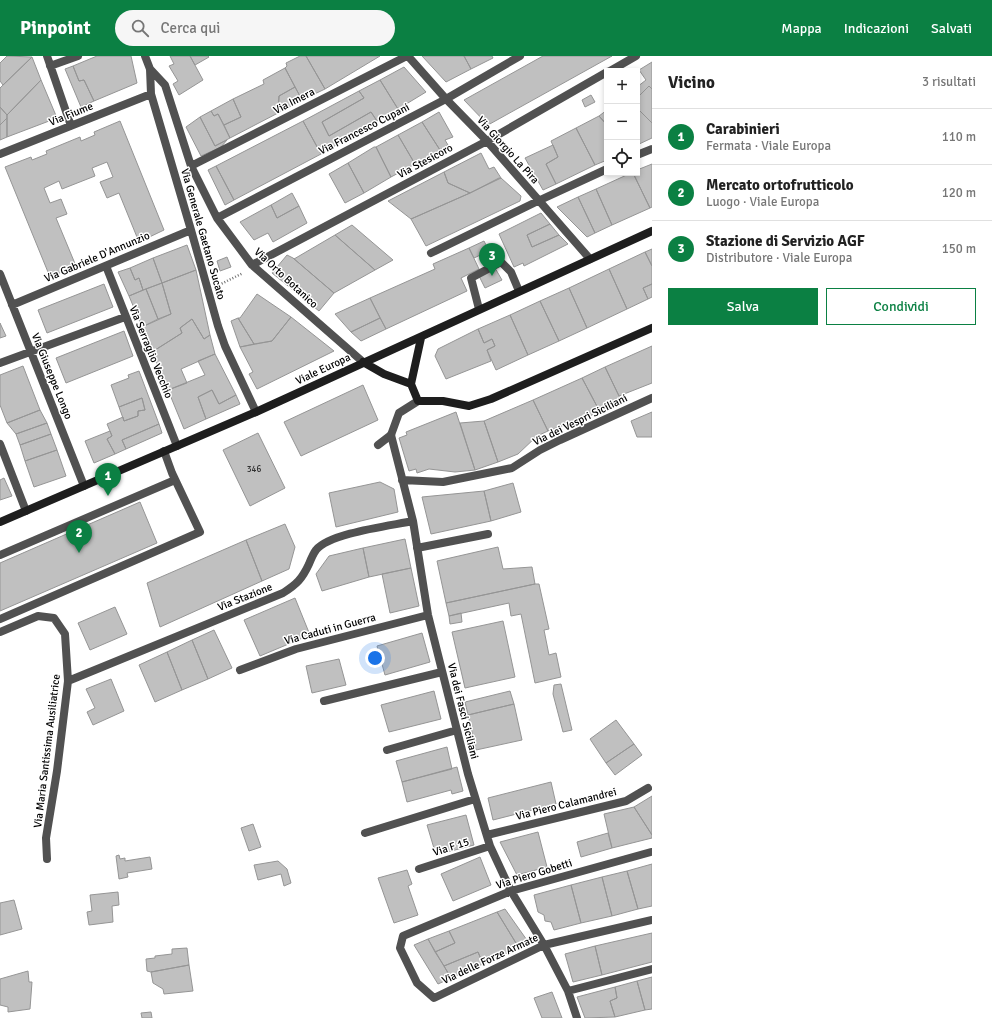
<!DOCTYPE html>
<html lang="it">
<meta charset="utf-8">
<style>
:root{--surface:#fff;--page:#f6f6f6;--text:#222;--muted:#767676;--line:#e0e0e0;--accent:#0b8043}
body{margin:0;font-family:Signika,sans-serif;background:var(--page);color:var(--text)}
.controls{position:absolute;right:12px;top:12px;display:grid;overflow:hidden;border-radius:0px;box-shadow:0 2px 6px #0003}
.controls button{width:36px;height:36px;display:grid;place-items:center;padding:0;border:0;border-bottom:1px solid var(--line);background:var(--surface);color:var(--text);font:20px sans-serif}
.you{position:absolute;left:375px;top:602px;width:14px;height:14px;margin:-10px;border:3px solid #fff;border-radius:50%;background:#1a73e8;box-shadow:0 0 0 6px #1a73e833}
.badge{display:grid;place-items:center;width:26px;height:26px;border-radius:50%;background:var(--accent);color:#fff;font-size:13px;font-weight:700}
.pin{position:absolute;translate:-50% -33px;filter:drop-shadow(0 1px 2px #0008)}
.pin::after{content:'';position:absolute;top:21px;width:14px;height:12px;background:inherit;clip-path:polygon(0 0,100% 0,50% 100%)}
.list{margin:0;padding:0;list-style:none}
h2{display:flex;justify-content:space-between;align-items:center;height:52px;margin:0;padding:0 16px;font-size:17px}
h2 small{font-size:13px;font-weight:400;color:var(--muted)}
.list li{display:grid;grid-template-columns:26px 1fr auto;gap:12px;align-items:center;box-sizing:border-box;height:56px;padding:0 16px;border-top:1px solid var(--line)}
.list b{display:block;font-size:15px;white-space:nowrap}
.list p{margin:0;font-size:13px;white-space:nowrap;color:var(--muted)}
.list em{font-size:13px;font-style:normal;color:var(--muted)}
.actions{display:flex;gap:8px;padding:12px 16px}
.actions a{flex:1;padding:9px 0;border:1px solid var(--accent);border-radius:0px;text-align:center;font-size:14px;color:var(--accent)}
.actions .main{background:var(--accent);color:#fff}
.icon{flex:none;width:22px;height:22px;fill:none;stroke:currentColor;stroke-width:2;stroke-linecap:round;stroke-linejoin:round}
.map{position:relative;flex:none;width:652px;height:962px;overflow:hidden}
header{display:flex;align-items:center;gap:24px;box-sizing:border-box;height:56px;padding:0 20px;background:var(--accent);color:#fff}
header strong{font-size:19px}
nav{display:flex;gap:22px;margin-inline-start:auto;font-size:14px}
.search{width:280px;height:36px;background:var(--page);display:flex;align-items:center;gap:10px;box-sizing:border-box;padding:0 14px;border-radius:22px;color:var(--muted);font-size:15px}
main{display:flex}
aside{flex:1;background:var(--surface)}
.map>svg:first-child{display:block}
</style>
<header>
<strong>Pinpoint</strong>
<div class="search"><svg class="icon" aria-label="search" viewBox="0 0 24 24"><circle cx="10" cy="10" r="6"/><path d="M15 15l6 6"/></svg>Cerca qui</div>
<nav><a>Mappa</a><a>Indicazioni</a><a>Salvati</a></nav>
</header>
<main>
<div class="map">
<svg width="652" height="962" viewBox="0 0 652 962">
<rect width="100%" height="100%" fill="#fff"/>
<path fill="#c0c0c0" stroke="#959595" d="M7 0 32 1 3 29 0 25V7Z
M97 0H131L137 27 94 45 84 24 79 25 73 10Z
M170 0H190L203 24 179 39 173 28 178 25 169 10 174 8Z
M190 0H208L209 1 195 9Z
M300 0H306L325 33 302 44 285 12 287 10 286 7Z
M306 0H380L325 33Z
M422 0H464L471 13 446 26Z
M464 0H492L493 2 471 13Z
M543 0H612L488 69 464 44Z
M32 1 41 24 7 59 0 51V32Z
M652 6V33L649 30 637 42V31L646 24 639 14Z
M73 10 79 25 84 24 94 45 81 51 65 13Z
M404 11 426 36 398 53 380 24Z
M285 12 295 31 279 40 278 57 230 82 224 69 241 61 233 43 264 28 263 24Z
M41 24 57 62 7 81V59Z
M380 24 398 53 377 65 371 56 329 80 322 66 364 42 359 35Z
M649 30 652 33V67L637 52V42Z
M295 31 302 44 278 57 279 40Z
M359 35 364 42 322 66 329 80 371 56 377 65 321 98 303 65Z
M591 39 595 46 585 51 582 44Z
M233 43 241 61 224 69 218 58 214 60 211 55Z
M0 51 7 59V62L0 69Z
M637 52 652 67V82L637 89Z
M607 54V69L599 60Z
M211 55 214 60 218 58 230 82 215 90 200 61Z
M439 56 453 81 445 84 448 89 440 94 422 66Z
M599 60 607 69V104L595 109 576 72Z
M200 61 215 90 227 84 221 91 201 100 186 71Z
M7 62V81L0 84V69Z
M120 65 164 174 139 186 119 137 107 142 100 126 113 121 107 106 92 112 95 120 62 133 59 125 44 132 50 147 61 143 67 158 56 162 76 210 50 221 5 111 31 101 32 104 47 98 46 95 80 81 81 85 95 79 94 76Z
M303 65 321 98 234 144 216 110Z
M422 66 440 94 415 108 398 79Z
M576 72 595 109 556 128 546 108 558 101 551 85Z
M398 79 415 108 391 121 376 91Z
M553 89 558 101 546 108 556 128 543 134 525 102Z
M374 91H376L391 121 364 137 348 107Z
M481 97 489 113 494 111 501 122 470 137 448 127 444 116Z
M348 107 364 137 345 147 329 118Z
M652 108V151L650 152 633 117H637V114Z
M216 110 234 144 225 149 208 114Z
M444 116 448 127 470 137 411 163 388 145Z
M631 117H633L650 152 612 169 596 133Z
M499 122H501L521 140 520 145 426 190 411 163 470 137Z
M596 133 612 169 595 177 578 141Z
M292 137 299 150 277 162 271 149Z
M578 141 595 177 587 181 557 151Z
M271 149 277 162 299 150 307 167 273 186 268 177 254 184 240 166Z
M541 157 550 168 527 179 532 191 559 179 568 188 524 210 523 207 514 211 499 178Z
M550 168 559 179 532 191 527 179Z
M352 169 393 204 375 214 335 179Z
M335 179 375 214 334 237 293 202 294 203Z
M484 185 489 195 474 202 469 192Z
M187 189 196 214 162 227 153 202Z
M469 192 479 213 461 222 467 235 386 273 370 242 435 213 433 208Z
M652 193V210L645 196Z
M645 196 652 210V228L643 232 648 243 627 253 609 213Z
M287 199 293 202 334 237 319 255 272 217Z
M227 201 231 211 220 215 217 205Z
M153 202 162 227 143 234 139 222 135 224 130 212Z
M130 212 135 224 139 222 143 234 129 240 118 216Z
M495 212 502 224 485 232 479 220Z
M609 213 627 253 587 272 569 232Z
M196 214 210 279 204 283 192 263 180 272 182 277 152 296 142 271 171 258 162 227Z
M162 227 171 258 158 263 146 233Z
M104 228 113 251 47 277 38 254Z
M652 228V241L648 243 643 232Z
M569 232 587 272 559 285 540 245Z
M146 233 158 263 142 271 129 240Z
M257 238 291 261 272 285 254 288 238 262H240Z
M370 242 380 262 351 276 335 258Z
M540 245 559 285 528 299 510 259Z
M510 259 528 299 496 314 487 294 495 290 492 283 484 287 478 273Z
M291 261 334 295 257 333 249 318 253 316 240 291 272 285Z
M238 262 254 288 240 291 231 265Z
M380 262 386 273 361 285 351 276Z
M192 263 204 283 210 279 215 298 181 313 187 327 168 334 152 296 182 277 180 272Z
M0 267 6 280 0 282Z
M478 273 484 287 492 283 495 290 487 294 491 305 446 323 435 300 438 293Z
M124 275 133 300 66 327 56 302Z
M652 290V327L619 340 605 311Z
M215 298 236 339 219 348 212 334 198 341 206 363 184 373 168 334 205 319 198 305Z
M23 310 40 354 7 367 0 349V319Z
M605 311 621 344 600 356 582 322Z
M139 315 159 368 122 384 126 393 115 398 107 383 112 380 107 368 123 361 124 365 138 360V355L145 354 142 342 119 351 111 329 129 322 128 319Z
M582 322 600 356 548 375 533 344Z
M363 329 378 364 301 400 284 366Z
M212 334 219 348 236 339 240 348 206 363 198 341Z
M142 342 145 354 138 355V360L124 365 119 351Z
M533 344 548 375 537 380 518 398 498 406 484 365Z
M40 354 47 367 16 378 7 367Z
M456 356 475 414 455 416 429 413 417 417 416 413 409 415 399 382 407 379 406 376Z
M652 356V381H637L631 365Z
M484 365 498 406 475 414 460 367Z
M47 367 51 378 20 389 16 378Z
M159 368 162 377 126 393 122 384Z
M110 375 112 380 107 383 115 398 94 407 85 385Z
M258 377 285 432 250 450 223 394Z
M51 378 57 394 25 405 20 389Z
M57 394 66 420 34 431 25 405Z
M4 422 12 440 0 444V424Z
M380 426 394 433 398 456 336 471 329 437Z
M513 427 521 456 491 465 484 435Z
M484 435 491 465 431 478 422 441Z
M140 446 157 487 0 555V507Z
M285 468 295 491 289 513 262 525 246 484Z
M405 483 411 512 369 521 363 492Z
M246 484 262 525 160 571 147 527Z
M498 491 503 513 532 511 535 528 446 547 437 505Z
M363 492 369 521 322 535 316 518 329 500Z
M411 512 419 550 390 557 382 518Z
M535 528H539L549 573 544 574 549 599 556 597 561 621 535 627 521 558 511 560 509 547 449 560 446 547Z
M295 542 310 579 260 600 244 564Z
M115 551 127 578 90 594 78 567Z
M461 557 462 566 450 568 449 560Z
M503 565 515 621 465 632 452 576Z
M214 574 232 612 208 623 192 584Z
M422 577 430 606 385 619 377 590Z
M192 584 208 623 182 634 167 596Z
M167 596 182 634 155 646 139 609Z
M339 603 346 629 312 637 306 610Z
M111 623 124 655 93 669 87 656 95 652 86 633Z
M561 628 572 674 563 676 553 638 554 629Z
M434 635 441 663 389 676 381 649Z
M510 635 514 648 468 659 465 646Z
M514 648 522 684 476 694 468 659Z
M616 664 634 688 606 707 590 683Z
M634 688 642 699 615 719 606 707Z
M447 691 452 713 402 726 396 705Z
M457 711 463 735 452 738 451 734 407 746 402 726Z
M551 726 556 748 493 764 488 742Z
M652 740V779L634 751Z
M634 751 652 779V782L612 792 604 758Z
M466 759 474 789 436 799 427 769Z
M253 768 261 791 249 795 241 772Z
M538 776 547 811 517 819 500 786Z
M608 777 612 792 581 801 577 786Z
M119 799 120 803 125 802V805L150 801 152 813 127 817 128 821 119 823 116 800Z
M480 801 491 829 453 845 441 818Z
M278 805 287 813 291 827 284 830 281 818 258 824 254 809Z
M652 808V850L638 853 627 815Z
M407 814 412 828 408 830 418 859 394 867 378 822Z
M627 815 638 853 612 860 602 821Z
M602 821 612 860 581 867 571 829Z
M571 829 581 867 554 874 551 866 545 865 544 859 538 856 534 839Z
M118 836 119 849 112 850 113 866 89 869 87 856 92 855 90 839Z
M14 844 22 873 0 879V847Z
M505 853 529 887 519 892 497 856Z
M497 856 519 892 483 908 478 896 444 910 435 896 455 887 449 875Z
M449 875 455 887 435 896 428 883Z
M652 877V906L602 919 595 890Z
M428 883 451 922 438 928 414 889Z
M595 890 602 919 573 926 565 898Z
M187 892 189 909 151 916 147 915 146 903 155 902V900L172 898V893Z
M478 896 483 908 451 922 444 910Z
M189 909 193 935 164 938 163 933 153 927 151 916Z
M28 915 29 926H32L30 953 8 956V951L0 949V923Z
M652 921V953L645 954 637 925Z
M637 925 645 954 615 961 610 945 617 942 615 931Z
M615 931 617 942 610 945 615 961 585 962 577 941Z
M552 936 562 962H542L534 942Z
M151 956 152 962H142L141 957Z"/>
<g fill="none" stroke-linecap="round" stroke-linejoin="round">
<path stroke="#737373" stroke-width="2.5" stroke-dasharray="1 2" stroke-linecap="butt" d="M219 229 243 217"/>
<path stroke="#515151" stroke-width="8" d="M479 253 471 222 501 206 511 216 519 235
M378 389 391 379
M0 499 175 424
M0 563 200 476 172 417 164 395"/>
<path stroke="#515151" stroke-width="8" d="M47 0 71 70
M145 0 150 13 151 38 191 174 218 270 225 290 256 356
M408 0 446 43 487 85 590 203
M50 10 78 0
M150 13 165 29 191 110 217 162 252 209 363 306
M610 15 636 0
M0 98 151 38
M637 99 652 93
M191 110 407 0
M217 162 446 43 520 0
M431 197 538 145 607 113
M252 209 487 85 607 16
M106 210 177 390
M0 218 84 430
M12 249 191 174
M0 307 125 261
M418 345 399 357 391 379 413 465 428 559 468 718 490 790 511 835 544 889 568 935 577 962
M0 388 26 455
M402 424 443 426 512 412 540 394 560 384 652 342
M417 492 488 478
M0 576 38 560 54 562 65 578 68 625 57 715 46 782 47 803
M240 614 296 593 428 559
M68 625 283 537C297 528 302 523 309 508 311 503 313 498 316 494 330 477 389 470 413 465
M324 645 442 616
M387 694 457 674
M365 777 475 743
M487 779 626 745 648 732
M651 796 511 835 403 880 400 892 417 927 434 942 544 889 652 864
M419 813 490 790
M568 935 652 913"/>
<path stroke="#1e1e1e" stroke-width="8" d="M363 306 384 318 411 328 418 345H443L469 350 491 343 652 272
M411 328 421 282
M0 466 256 356 652 175"/>
</g>
<g text-anchor="middle" dominant-baseline="central" stroke-width="3" stroke-linejoin="round" paint-order="stroke">
<g font-size="9" fill="#303030">
<text x="254" y="413">346</text>
</g>
<g font-size="11" fill="#000" stroke="#fff">
<text transform="translate(294 45) rotate(-27)">Via Imera</text>
<text transform="translate(71 58) rotate(-22)">Via Fiume</text>
<text transform="translate(364 73) rotate(-27)">Via Francesco Cupani</text>
<text transform="translate(508 94) rotate(48)">Via Giorgio La Pira</text>
<text transform="translate(425 105) rotate(-28)">Via Stesicoro</text>
<text transform="translate(203 178) rotate(74)">Via Generale Gaetano Sucato</text>
<text transform="translate(97 201) rotate(-23)">Via Gabriele D'Annunzio</text>
<text transform="translate(286 222) rotate(43)">Via Orto Botanico</text>
<text transform="translate(151 296) rotate(68)">Via Serraglio Vecchio</text>
<text transform="translate(323 313) rotate(-25)">Viale Europa</text>
<text transform="translate(52 320) rotate(68)">Via Giuseppe Longo</text>
<text transform="translate(580 364) rotate(-26)">Via dei Vespri Siciliani</text>
<text transform="translate(245 541) rotate(-22)">Via Stazione</text>
<text transform="translate(330 573) rotate(-15)">Via Caduti in Guerra</text>
<text transform="translate(463 655) rotate(76)">Via dei Fasci Siciliani</text>
<text transform="translate(47 695) rotate(-83)">Via Maria Santissima Ausiliatrice</text>
<text transform="translate(566 748) rotate(-14)">Via Piero Calamandrei</text>
<text transform="translate(451 791) rotate(-18)">Via F 15</text>
<text transform="translate(534 818) rotate(-17)">Via Piero Gobetti</text>
<text transform="translate(490 903) rotate(-25)">Via delle Forze Armate</text>
</g>
</g>
</svg>
<div class="controls">
<button>+</button>
<button>−</button>
<button><svg class="icon" aria-label="locate" viewBox="0 0 24 24"><circle cx="12" cy="12" r="6"/><path d="M12 2v4M12 18v4M2 12h4M18 12h4"/></svg></button>
</div>
<div class="you"></div>
<div class="pin badge" style="left:108px;top:440px">1</div>
<div class="pin badge" style="left:79px;top:497px">2</div>
<div class="pin badge" style="left:492px;top:220px">3</div>
</div>
<aside>
<h2>Vicino<small>3 risultati</small></h2>
<ul class="list">
<li><span class="badge">1</span><div><b>Carabinieri</b><p>Fermata · Viale Europa</p></div><em>110 m</em></li>
<li><span class="badge">2</span><div><b>Mercato ortofrutticolo</b><p>Luogo · Viale Europa</p></div><em>120 m</em></li>
<li><span class="badge">3</span><div><b>Stazione di Servizio AGF</b><p>Distributore · Viale Europa</p></div><em>150 m</em></li>
</ul>
<div class="actions"><a class="main">Salva</a><a>Condividi</a></div>
</aside>
</main>
